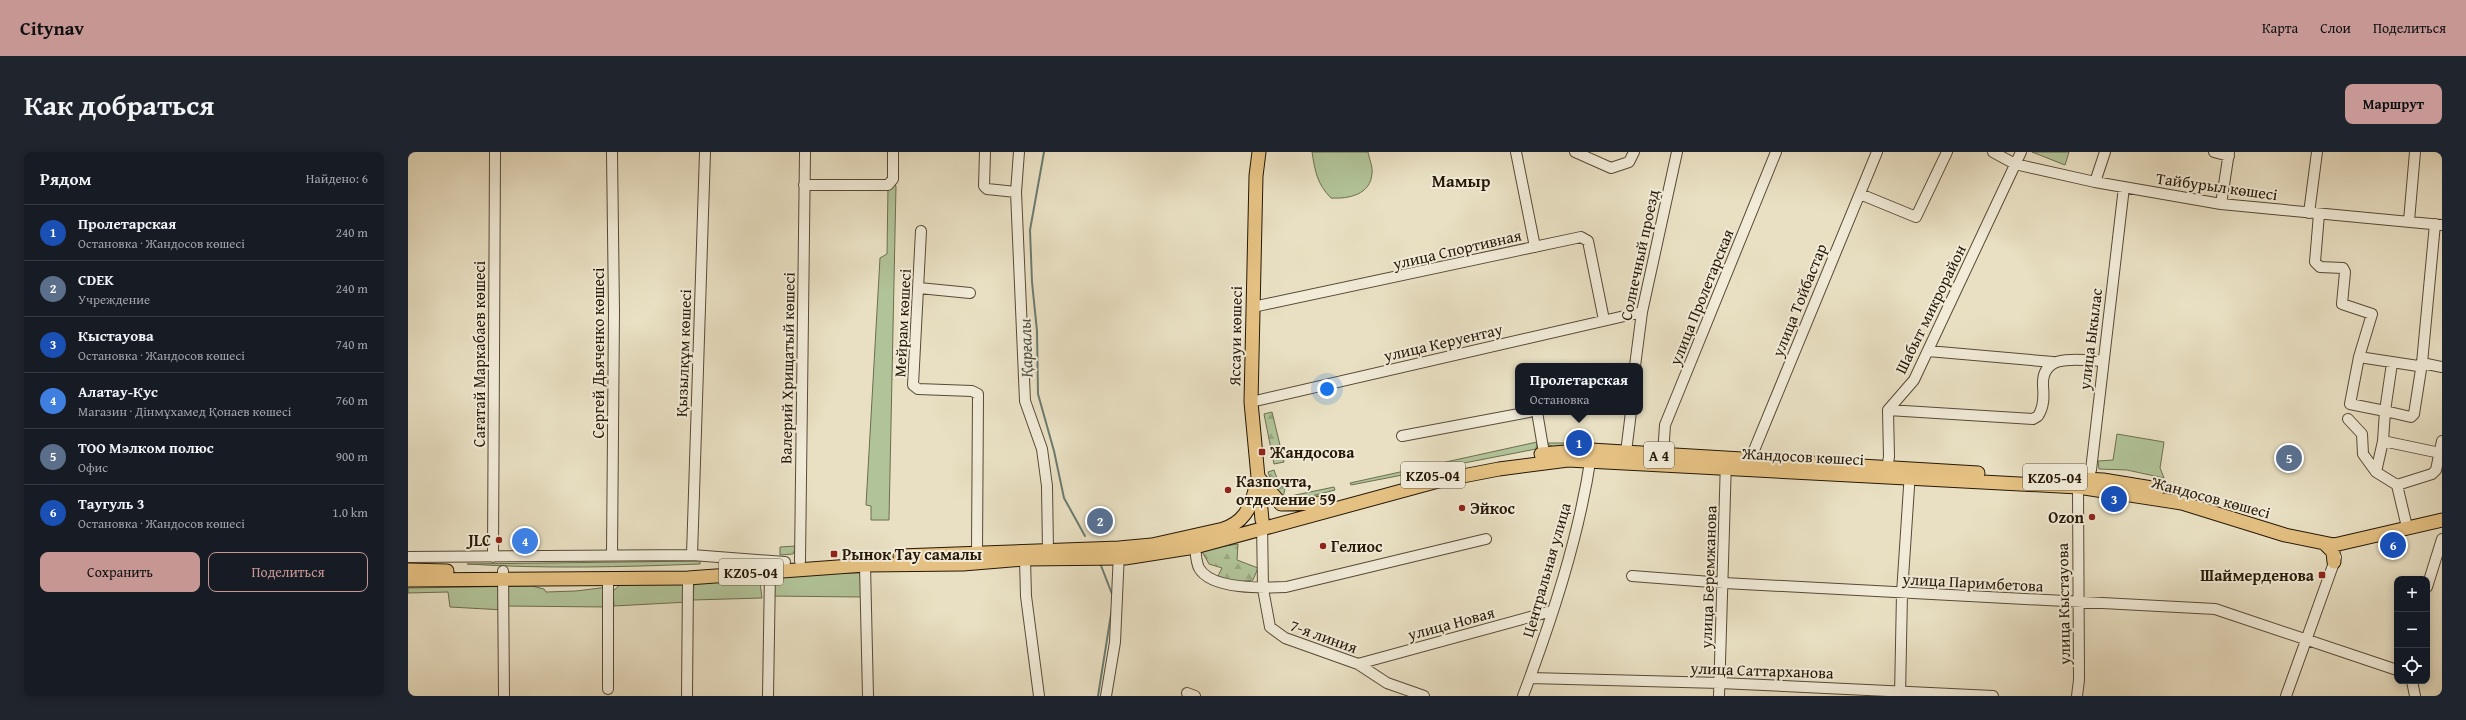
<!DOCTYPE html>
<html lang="ru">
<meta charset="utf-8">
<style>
:root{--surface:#171b24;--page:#20242c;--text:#f1f3f6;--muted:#9ea1a6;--line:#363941;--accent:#c59692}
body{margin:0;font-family:"Gentium Book Plus",serif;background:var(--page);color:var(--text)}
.controls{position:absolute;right:12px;bottom:12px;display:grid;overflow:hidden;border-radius:8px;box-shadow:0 2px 10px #0003}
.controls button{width:36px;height:36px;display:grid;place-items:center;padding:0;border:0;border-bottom:1px solid var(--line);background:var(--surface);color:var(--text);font:20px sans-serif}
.you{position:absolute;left:919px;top:237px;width:14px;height:14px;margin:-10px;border:3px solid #fff;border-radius:50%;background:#1a73e8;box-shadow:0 0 0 6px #1a73e833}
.badge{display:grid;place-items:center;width:26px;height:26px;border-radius:50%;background:var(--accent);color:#fff;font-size:13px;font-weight:700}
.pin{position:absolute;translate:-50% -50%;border:2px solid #fff;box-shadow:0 1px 4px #0006}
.popup{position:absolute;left:1107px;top:211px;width:128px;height:52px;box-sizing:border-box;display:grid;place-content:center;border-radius:8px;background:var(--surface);filter:drop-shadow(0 1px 3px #0005);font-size:13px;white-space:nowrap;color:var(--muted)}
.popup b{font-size:15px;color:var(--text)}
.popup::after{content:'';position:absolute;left:50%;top:100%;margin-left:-8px;border:8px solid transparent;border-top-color:var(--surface)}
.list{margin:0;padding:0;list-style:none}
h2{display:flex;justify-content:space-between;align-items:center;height:52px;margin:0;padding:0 16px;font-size:17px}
h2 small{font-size:13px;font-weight:400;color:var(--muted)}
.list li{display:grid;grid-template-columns:26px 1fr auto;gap:12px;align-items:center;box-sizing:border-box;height:56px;padding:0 16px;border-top:1px solid var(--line)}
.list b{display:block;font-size:15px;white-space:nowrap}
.list p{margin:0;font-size:13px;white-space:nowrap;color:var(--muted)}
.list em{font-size:13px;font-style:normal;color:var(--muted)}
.actions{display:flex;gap:8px;padding:12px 16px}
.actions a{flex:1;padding:9px 0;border:1px solid var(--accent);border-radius:8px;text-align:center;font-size:14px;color:var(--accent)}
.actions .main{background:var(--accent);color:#111}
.icon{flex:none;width:22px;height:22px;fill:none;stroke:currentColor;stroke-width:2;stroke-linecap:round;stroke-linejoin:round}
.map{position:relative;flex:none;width:2034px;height:544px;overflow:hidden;border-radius:8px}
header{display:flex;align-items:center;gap:24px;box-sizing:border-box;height:56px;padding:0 20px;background:var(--accent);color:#111}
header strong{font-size:19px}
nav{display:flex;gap:22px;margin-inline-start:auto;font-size:14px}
.intro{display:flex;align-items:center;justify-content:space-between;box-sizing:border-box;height:96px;padding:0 24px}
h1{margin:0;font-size:28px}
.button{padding:10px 18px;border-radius:8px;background:var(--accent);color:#111;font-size:14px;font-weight:700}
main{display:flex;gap:24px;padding:0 24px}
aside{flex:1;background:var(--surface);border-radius:8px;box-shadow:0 2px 10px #0003}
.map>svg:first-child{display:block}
</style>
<header>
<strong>Citynav</strong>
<nav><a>Карта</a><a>Слои</a><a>Поделиться</a></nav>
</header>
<div class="intro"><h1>Как добраться</h1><a class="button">Маршрут</a></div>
<main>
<aside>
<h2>Рядом<small>Найдено: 6</small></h2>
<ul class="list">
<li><span class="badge" style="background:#1a4fb4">1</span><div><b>Пролетарская</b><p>Остановка · Жандосов көшесі</p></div><em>240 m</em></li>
<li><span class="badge" style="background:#5c6f8a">2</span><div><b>CDEK</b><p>Учреждение</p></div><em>240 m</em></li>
<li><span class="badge" style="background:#1a4fb4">3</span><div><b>Кыстауова</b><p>Остановка · Жандосов көшесі</p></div><em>740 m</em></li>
<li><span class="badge" style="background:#3f7fe0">4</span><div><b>Алатау-Кус</b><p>Магазин · Дінмұхамед Қонаев көшесі</p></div><em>760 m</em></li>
<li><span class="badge" style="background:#5c6f8a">5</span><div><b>ТОО Мэлком полюс</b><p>Офис</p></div><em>900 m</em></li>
<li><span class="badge" style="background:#1a4fb4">6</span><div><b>Таугуль 3</b><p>Остановка · Жандосов көшесі</p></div><em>1.0 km</em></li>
</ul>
<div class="actions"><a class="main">Сохранить</a><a>Поделиться</a></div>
</aside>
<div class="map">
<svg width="2034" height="544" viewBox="0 0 2034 544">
<defs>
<pattern id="forest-firs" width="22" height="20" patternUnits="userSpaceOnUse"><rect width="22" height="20" fill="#b1c398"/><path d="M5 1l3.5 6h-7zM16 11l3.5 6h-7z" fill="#98a782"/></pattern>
</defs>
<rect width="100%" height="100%" fill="#e9e0c3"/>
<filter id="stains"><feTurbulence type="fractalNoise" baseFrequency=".005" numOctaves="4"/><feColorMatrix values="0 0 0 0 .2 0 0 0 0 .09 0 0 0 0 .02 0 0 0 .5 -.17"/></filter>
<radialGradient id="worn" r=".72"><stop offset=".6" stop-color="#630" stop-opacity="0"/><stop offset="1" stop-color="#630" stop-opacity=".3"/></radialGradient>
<path fill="#b1c398" stroke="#6c6e4f" d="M904 0H960C961 6 965 15 964 21 963 43 940 47 923 46 909 32 907 19 904 0Z
M1624 0H1661L1657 13Z
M484 31 488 34 481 368H463V354L458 353 472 106 479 102 480 33Z
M1709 282 1756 290 1752 316 1756 326 1719 318 1691 317 1690 309 1705 308Z
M1129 290 1128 297 943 333 942 331Z
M1137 291H1165L1148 296Z
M926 335 927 338 888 348 878 345Z
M388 394 385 402 372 403V395Z
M292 409V412C214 415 137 417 59 412Z
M452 421 454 445 361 444 362 422Z
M351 423 354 446 285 448 286 432Z
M280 431V450L206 454 205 439 213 432Z
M124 434 136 437 138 440 168 439 200 435V455L96 454V458L42 455 40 440 0 441V436Z"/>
<path fill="url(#forest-firs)" stroke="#6c6e4f" d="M864 260 876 310 866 312 856 262Z
M866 318 870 329 877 337 875 345 864 332 860 320Z
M830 392 829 408 850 416 845 428 828 430 810 424 814 416 801 412 793 398Z"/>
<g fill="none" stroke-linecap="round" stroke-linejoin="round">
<path stroke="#6a7b70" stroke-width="2" d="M636 0 622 78 624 130 629 179 630 242 646 299 656 346 677 384
M692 411 704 442
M690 544 704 456"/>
<g stroke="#574a35" stroke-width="12">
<path id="minor" d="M204 0 206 159 204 403
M577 0 576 34 579 37 608 40 611 0
M1108 0 1127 95
M1167 0 1203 16 1221 10 1226 0
M1585 0 1607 12 1687 30 1813 52 2034 73
M1806 0 1821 4
M1687 30 1697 0
M396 33H480L485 27V0
M608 40 617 249 634 297 639 334 640 398
M1452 42 1508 65 1539 0
M1813 52 1821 0
M1901 61 1909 0
M1911 62 1907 110 1912 115 1935 116 1937 120 1934 152 1964 162 1951 205 1942 252 1977 259 1975 289 1968 320 1989 333 1999 375
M2001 69 2007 0
M513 79 505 233 510 237 564 239 570 242 569 400
M511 136 562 141
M845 155 1173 85 1180 89 1196 168
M1520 199 1645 210
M1951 205 2010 214 2014 211 2027 72
M1984 211 1977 259 2003 265 2006 262 2014 211 2034 215
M1227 214 1234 160 1269 0
M843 250 1234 160
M1480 258 1625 267 1630 264C1636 255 1636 245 1635 234 1633 200 1670 208 1695 209
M1129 260 1136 301
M1940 267 1954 282 1955 302 1968 320
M994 284 1121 260
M1975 289 2032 301
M1218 300 1223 260
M1255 303 1257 273 1368 0
M1342 308 1469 0
M1479 316 1481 305 1480 258 1506 228 1613 0
M1989 333 2024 322 2028 318 2034 289
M854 370 855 437 862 475 877 486 950 512 979 531 1016 544
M787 395C788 402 788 410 791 416 803 438 857 436 878 435L1078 387
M284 403 297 0
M0 405 284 403 377 410
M85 405 87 0
M617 407 618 444 631 544
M392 409 397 0
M457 413 460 544
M95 419 96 544
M1224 424 1316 431 1807 457 1989 518
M2019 435 2034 387
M950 512 1144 459
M1122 526 1312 531 1585 544
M2004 529 2007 544
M200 537V428
M779 541 787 544
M279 544 280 426
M360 544 362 419
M698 544 707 490 711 400
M1115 544C1144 467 1171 385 1183 304
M1311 544 1318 309
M1492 544 1494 441 1502 320
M1669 544 1671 528 1670 335 1671 327 1683 318 1716 35
M1878 544 1928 405"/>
</g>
<g stroke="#261806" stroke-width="15">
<path id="major" d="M851 0 848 24 843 250 854 368
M1133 302 1183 298 1570 321
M850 325 873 352 915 351
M1658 326 1695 328 1750 337
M813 378C835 371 843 357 848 334
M1917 392 1925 400 1926 410
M492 404 711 396 744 393 820 376
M0 418 39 419
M0 428 280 426 457 413 555 412 617 407 717 406 787 395 1034 328 1091 317 1160 308 1670 335 1774 351 1877 383 1926 393 2034 368"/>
</g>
<use href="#minor" stroke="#f1ebd8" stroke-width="10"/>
<use href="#major" stroke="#e4c082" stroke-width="13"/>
</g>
<g fill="#8f2418" stroke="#f1ebd8" stroke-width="1.5">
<rect x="850" y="296" width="8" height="8" rx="2"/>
<circle cx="820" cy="338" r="4"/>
<circle cx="1054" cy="356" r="4"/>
<circle cx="1684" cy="365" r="4"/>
<circle cx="91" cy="388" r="4"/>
<circle cx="915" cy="394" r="4"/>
<rect x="422" y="398" width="8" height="8" rx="2"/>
<rect x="1910" y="419" width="8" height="8" rx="2"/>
</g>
<g text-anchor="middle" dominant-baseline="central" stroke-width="4" stroke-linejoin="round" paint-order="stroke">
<g fill="#f1ebd8" stroke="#635745" stroke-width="1">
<rect x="1236" y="290" width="30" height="26" rx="3"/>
<rect x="993" y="310" width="64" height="26" rx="3"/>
<rect x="1615" y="312" width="64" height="26" rx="3"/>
<rect x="311" y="407" width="64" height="26" rx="3"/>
</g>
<g font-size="15" font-weight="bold" fill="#261806">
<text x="1251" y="303">А 4</text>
<text x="1025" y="323">KZ05-04</text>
<text x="1647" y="325">KZ05-04</text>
<text x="343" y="420">KZ05-04</text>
</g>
<g font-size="16" fill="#261806" stroke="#f1ebd8">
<text transform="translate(1809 34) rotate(8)">Тайбурыл көшесі</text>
<text transform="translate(1049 97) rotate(-13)">улица Спортивная</text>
<text transform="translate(1231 103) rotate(-78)">Солнечный проезд</text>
<text transform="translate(1293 145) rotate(-68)">улица Пролетарская</text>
<text transform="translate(1391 148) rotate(-68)">улица Тойбастар</text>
<text transform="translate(1522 157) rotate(-64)">Шабыт микрорайон</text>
<text transform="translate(494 171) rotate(-87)">Мейрам көшесі</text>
<text transform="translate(827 184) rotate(-89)">Яссауи көшесі</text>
<text transform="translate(1682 187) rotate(-83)">улица Ыкылас</text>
<text transform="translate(1035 190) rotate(-13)">улица Керуентау</text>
<text transform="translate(190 201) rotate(-90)">Сергей Дьяченко көшесі</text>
<text transform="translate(275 201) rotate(-88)">Қызылқұм көшесі</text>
<text transform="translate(71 202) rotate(-90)">Сағатай Маркабаев көшесі</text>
<text transform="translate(379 216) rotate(-89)">Валерий Хрищатый көшесі</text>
<text transform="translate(1395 304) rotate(3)">Жандосов көшесі</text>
<text transform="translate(1803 345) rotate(15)">Жандосов көшесі</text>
<text transform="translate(1138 418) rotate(-74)">Центральная улица</text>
<text transform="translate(1300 425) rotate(-88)">улица Беремжанова</text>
<text transform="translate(1565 430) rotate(3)">улица Паримбетова</text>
<text transform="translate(1655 452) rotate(-91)">улица Кыстауова</text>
<text transform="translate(1043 471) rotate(-15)">улица Новая</text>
<text transform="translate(916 484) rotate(20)">7-я линия</text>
<text transform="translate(1354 518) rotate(2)">улица Саттарханова</text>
</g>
<g font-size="16" font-weight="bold" fill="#261806" stroke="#f1ebd8" text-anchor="start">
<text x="862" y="300">Жандосова</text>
<text x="828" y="329">Казпочта,<tspan x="828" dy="18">отделение 59</tspan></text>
<text x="1062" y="356">Эйкос</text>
<text x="1676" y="365" text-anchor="end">Ozon</text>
<text x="83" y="388" text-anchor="end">JLC</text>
<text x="923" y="394">Гелиос</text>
<text x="434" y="402">Рынок Тау самалы</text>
<text x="1906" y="423" text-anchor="end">Шаймерденова</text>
</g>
<g font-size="17" font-weight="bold" fill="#261806" stroke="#f1ebd8">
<text x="1053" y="28">Мамыр</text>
</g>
<g font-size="17" font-style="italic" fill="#4e5244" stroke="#f1ebd8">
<text transform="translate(617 196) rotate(-92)">Қарғалы</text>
</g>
</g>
<rect width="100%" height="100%" filter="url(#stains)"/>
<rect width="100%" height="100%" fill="url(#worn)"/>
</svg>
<div class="controls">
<button>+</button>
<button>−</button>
<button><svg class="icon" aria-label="locate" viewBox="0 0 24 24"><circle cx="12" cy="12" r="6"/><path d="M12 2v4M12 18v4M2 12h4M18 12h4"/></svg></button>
</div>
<div class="you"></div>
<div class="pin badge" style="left:1171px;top:291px;background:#1a4fb4">1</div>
<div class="popup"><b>Пролетарская</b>Остановка</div>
<div class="pin badge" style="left:692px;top:369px;background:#5c6f8a">2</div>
<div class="pin badge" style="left:1706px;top:347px;background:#1a4fb4">3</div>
<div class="pin badge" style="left:117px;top:389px;background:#3f7fe0">4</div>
<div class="pin badge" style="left:1881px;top:306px;background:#5c6f8a">5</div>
<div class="pin badge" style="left:1985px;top:393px;background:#1a4fb4">6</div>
</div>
</main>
